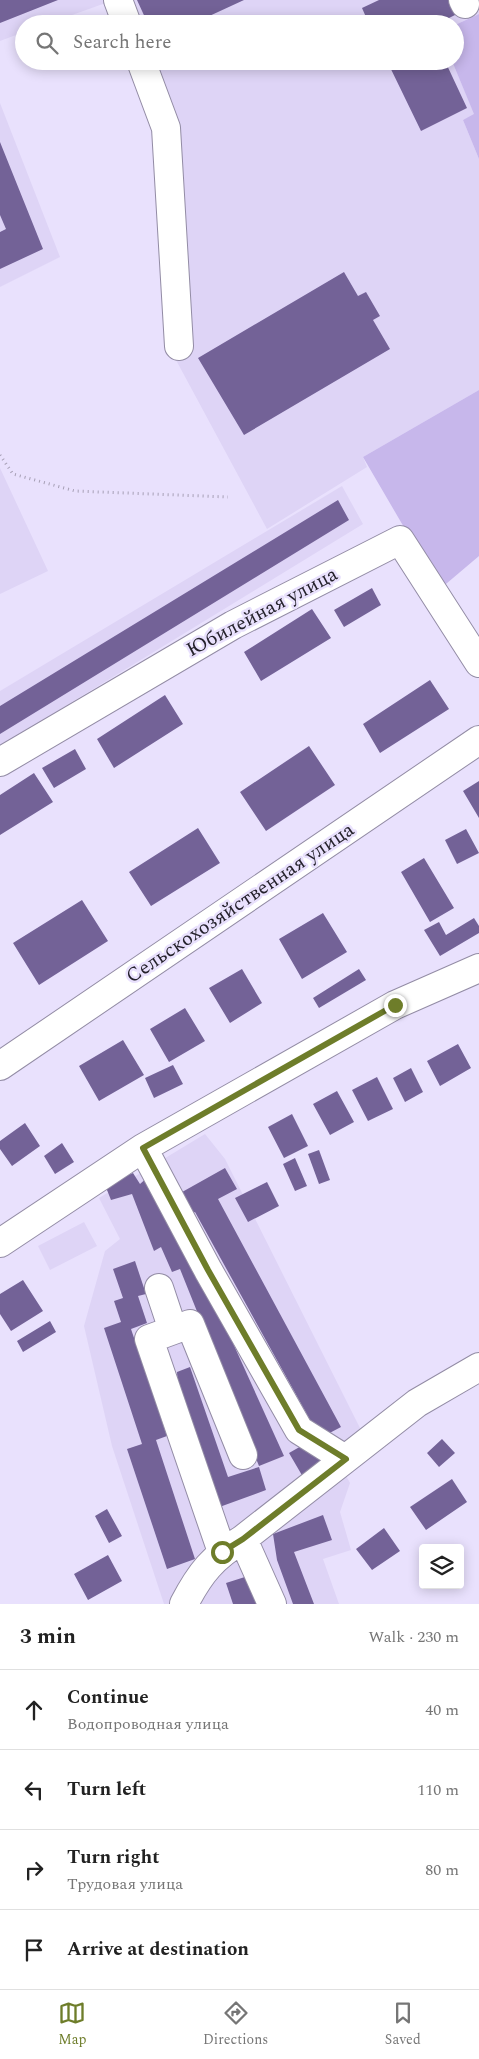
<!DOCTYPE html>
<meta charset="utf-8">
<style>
:root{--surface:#fff;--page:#f2f2f2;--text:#222;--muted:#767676;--line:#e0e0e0;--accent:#6e7d2a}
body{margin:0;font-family:Spectral,serif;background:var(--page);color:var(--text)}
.controls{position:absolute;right:15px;bottom:15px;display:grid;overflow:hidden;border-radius:5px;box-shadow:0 2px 12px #0003}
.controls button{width:45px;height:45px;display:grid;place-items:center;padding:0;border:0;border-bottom:1px solid var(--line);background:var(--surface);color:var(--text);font:25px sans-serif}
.stop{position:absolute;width:15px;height:15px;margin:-11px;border:4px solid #6e7d2a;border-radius:50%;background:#fff}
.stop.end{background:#6e7d2a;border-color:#fff;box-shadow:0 1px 5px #0008}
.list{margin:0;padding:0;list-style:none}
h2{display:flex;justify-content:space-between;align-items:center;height:65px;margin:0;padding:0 20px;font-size:21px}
h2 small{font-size:16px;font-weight:400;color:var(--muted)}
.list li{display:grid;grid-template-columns:32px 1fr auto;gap:15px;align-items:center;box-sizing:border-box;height:80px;padding:0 20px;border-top:1px solid var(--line)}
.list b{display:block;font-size:19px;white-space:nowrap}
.list p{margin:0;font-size:16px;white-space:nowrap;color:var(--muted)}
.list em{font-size:16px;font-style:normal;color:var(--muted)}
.icon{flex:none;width:28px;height:28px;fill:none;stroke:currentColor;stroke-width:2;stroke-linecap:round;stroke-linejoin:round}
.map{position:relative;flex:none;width:479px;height:1604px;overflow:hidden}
.search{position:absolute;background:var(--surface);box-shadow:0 2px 12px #0003;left:15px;right:15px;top:15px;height:55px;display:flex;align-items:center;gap:12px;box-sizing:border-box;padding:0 18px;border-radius:28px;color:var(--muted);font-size:19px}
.sheet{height:385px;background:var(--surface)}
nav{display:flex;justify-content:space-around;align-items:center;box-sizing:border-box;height:70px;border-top:1px solid var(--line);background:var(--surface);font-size:14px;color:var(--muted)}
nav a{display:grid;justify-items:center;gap:2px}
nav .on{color:var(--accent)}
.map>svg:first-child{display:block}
</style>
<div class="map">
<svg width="479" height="1604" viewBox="0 0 479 1604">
<rect width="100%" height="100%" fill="#e9e1fd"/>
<path fill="#ded4f6" d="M0 0H114L47 24H24V32L0 41Z
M115 0H479V14L455 25V24H123Z
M135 61H452L475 115 463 120 479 159V390L363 457 367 467 267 529 176 360 170 202Z
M0 103 60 257 0 287Z
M0 468 48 571 0 594Z
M342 486 363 524 0 746V691Z
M205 1134 225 1159 363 1434 331 1448 350 1483 340 1512 351 1550 323 1559 339 1604H164L112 1446 84 1326 105 1251 120 1239 99 1198Z
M84 1222 97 1246 50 1270 38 1246Z"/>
<path fill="#c7b7eb" d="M479 14V159L463 120 474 114 452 61H455V25Z
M479 390V556L440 589 363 457Z"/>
<path fill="#736297" d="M0 0H58L0 23Z
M137 0H244L192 24H148Z
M379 0H450L457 14 437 24H369L362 8Z
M387 61H445L467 108 421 131Z
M0 142 43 249 0 269V232L6 229 0 215Z
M344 272 358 296 366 292 380 316 373 320 390 349 244 435 198 358Z
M338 500 349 520 0 734V706Z
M372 588 381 605 344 627 334 610Z
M312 609 331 638 261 681 244 652Z
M430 680 449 709 380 753 363 724Z
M165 695 183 724 114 768 97 739Z
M309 746 335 785 266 831 240 792Z
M75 749 86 769 54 788 42 768Z
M34 773 53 802 0 835V795Z
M479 781V818L463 791Z
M198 828 220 863 151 906 129 872Z
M466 829 479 853 457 864 445 840Z
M424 858 454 908 430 922 401 872Z
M82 900 108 941 39 985 13 943Z
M323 913 347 952 302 979 279 939Z
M474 918 479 926V933L440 956 424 930 439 922 446 935Z
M242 969 262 1003 230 1023 209 988Z
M359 969 366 980 319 1008 313 998Z
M185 1008 205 1041 169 1062 150 1029Z
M123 1040 144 1075 99 1101 79 1066Z
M458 1044 471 1068 440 1086 427 1061Z
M173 1065 183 1084 154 1098 145 1078Z
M411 1068 423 1092 405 1102 393 1078Z
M377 1077 393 1109 368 1121 352 1090Z
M337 1091 354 1122 330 1135 313 1104Z
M292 1114 308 1146 284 1158 268 1127Z
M25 1123 40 1146 12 1166 0 1149V1141Z
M62 1143 74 1162 55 1174 44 1156Z
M319 1150 330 1180 319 1184 308 1154Z
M295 1158 307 1186 295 1191 283 1164Z
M225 1168 237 1189 218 1199 341 1427 320 1438 195 1212 185 1216 175 1196Z
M133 1173 140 1184 149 1176 199 1268 284 1456 259 1466 180 1269 172 1272 161 1247 154 1251 132 1194 111 1200 105 1185Z
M267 1182 279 1206 248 1222 235 1198Z
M135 1261 146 1294 138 1296 147 1323 131 1329 167 1436 156 1440 195 1559 167 1569 127 1449 142 1444 104 1328 121 1322 114 1301 123 1298 113 1269Z
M23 1280 43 1311 11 1331 0 1314V1294Z
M50 1321 56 1332 23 1352 17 1341Z
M190 1367 228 1477 259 1467 266 1490 214 1509 179 1404 177 1372Z
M442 1439 455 1453 439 1467 427 1453Z
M310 1441 323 1466 303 1477 289 1453Z
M452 1479 467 1502 426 1530 410 1507Z
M107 1509 122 1536 109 1543 95 1516Z
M323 1515 332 1540 294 1552 314 1604H293L277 1560 273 1534Z
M384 1528 400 1551 372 1570 356 1549Z
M108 1555 122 1581 88 1600 74 1574Z
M248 1576 257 1604H233L226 1583Z"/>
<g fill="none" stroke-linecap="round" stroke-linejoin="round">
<g stroke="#938ca5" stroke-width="30">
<path id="minor" d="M118 0 127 24
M463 0 465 4
M141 61 166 128 179 346
M0 762 233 625 400 540 479 663
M0 1066 479 740
M143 1148 208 1270 299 1430 345 1459
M0 1243 143 1148 395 1005 479 968
M159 1288 173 1330
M243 1539 272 1604
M222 1552 149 1339 190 1324 243 1455
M184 1604C200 1573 213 1557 243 1539L417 1403 479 1367"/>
</g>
<path stroke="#a69fb5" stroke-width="3" stroke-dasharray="1 4" stroke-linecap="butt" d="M0 455 13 474 75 491 228 497"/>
<use href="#minor" stroke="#fff" stroke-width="28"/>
</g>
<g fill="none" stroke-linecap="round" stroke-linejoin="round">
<path stroke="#6e7d2a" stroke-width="6" d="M222 1552 243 1539 346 1459 299 1430 208 1270 143 1148 395 1005"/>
</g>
<g text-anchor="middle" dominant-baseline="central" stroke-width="5" stroke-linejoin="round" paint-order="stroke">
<g font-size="20" fill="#24212b" stroke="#e9e1fd">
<text transform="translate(262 612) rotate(-28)">Юбилейная улица</text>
<text transform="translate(240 903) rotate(-34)">Сельскохозяйственная улица</text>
</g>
</g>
</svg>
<div class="controls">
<button><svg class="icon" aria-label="layers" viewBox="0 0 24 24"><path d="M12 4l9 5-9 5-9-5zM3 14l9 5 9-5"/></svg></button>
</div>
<div class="stop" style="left:222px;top:1552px"></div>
<div class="stop end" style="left:395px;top:1005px"></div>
<div class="search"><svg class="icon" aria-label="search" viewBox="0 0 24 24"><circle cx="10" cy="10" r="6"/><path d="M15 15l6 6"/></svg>Search here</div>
</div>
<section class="sheet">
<h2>3 min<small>Walk · 230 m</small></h2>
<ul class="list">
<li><svg class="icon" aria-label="ahead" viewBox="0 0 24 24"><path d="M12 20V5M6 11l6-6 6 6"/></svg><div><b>Continue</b><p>Водопроводная улица</p></div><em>40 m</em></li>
<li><svg class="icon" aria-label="left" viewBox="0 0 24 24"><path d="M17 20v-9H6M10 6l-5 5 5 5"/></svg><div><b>Turn left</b></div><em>110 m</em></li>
<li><svg class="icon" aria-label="right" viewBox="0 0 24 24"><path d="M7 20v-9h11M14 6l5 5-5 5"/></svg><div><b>Turn right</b><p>Трудовая улица</p></div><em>80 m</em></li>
<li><svg class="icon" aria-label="arrive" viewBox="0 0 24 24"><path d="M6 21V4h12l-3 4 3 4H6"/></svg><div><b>Arrive at destination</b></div></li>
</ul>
</section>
<nav>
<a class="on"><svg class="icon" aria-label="map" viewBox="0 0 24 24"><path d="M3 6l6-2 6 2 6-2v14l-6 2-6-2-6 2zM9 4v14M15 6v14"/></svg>Map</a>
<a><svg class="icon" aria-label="directions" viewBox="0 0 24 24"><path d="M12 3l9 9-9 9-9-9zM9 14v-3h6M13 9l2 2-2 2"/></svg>Directions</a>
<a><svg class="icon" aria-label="saved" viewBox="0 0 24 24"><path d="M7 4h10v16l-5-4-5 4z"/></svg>Saved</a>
</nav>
